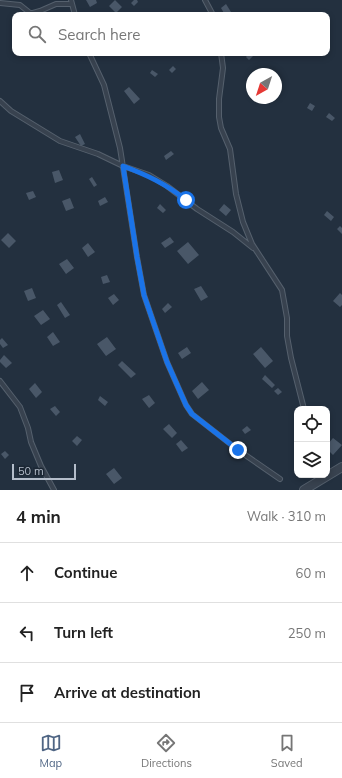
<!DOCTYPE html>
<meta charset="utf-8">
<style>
:root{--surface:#fff;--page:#f6f6f6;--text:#222;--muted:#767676;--line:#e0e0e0;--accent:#4f6584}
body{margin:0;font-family:Mulish,sans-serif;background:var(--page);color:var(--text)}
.controls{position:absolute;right:12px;bottom:12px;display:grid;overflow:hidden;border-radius:8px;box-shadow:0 2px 6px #0003}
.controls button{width:36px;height:36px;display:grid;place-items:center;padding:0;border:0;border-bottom:1px solid var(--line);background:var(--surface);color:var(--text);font:20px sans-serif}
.compass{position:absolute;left:246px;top:68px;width:36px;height:36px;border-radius:50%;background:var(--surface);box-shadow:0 2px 6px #0003;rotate:219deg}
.scale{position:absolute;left:12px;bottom:10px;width:64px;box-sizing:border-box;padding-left:4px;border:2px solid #b4bdca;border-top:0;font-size:11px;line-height:14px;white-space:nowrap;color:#b4bdca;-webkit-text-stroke:3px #1c2734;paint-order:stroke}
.stop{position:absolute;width:12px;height:12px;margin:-9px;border:3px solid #1a73e8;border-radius:50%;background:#fff}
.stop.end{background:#1a73e8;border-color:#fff;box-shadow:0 1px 4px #0008}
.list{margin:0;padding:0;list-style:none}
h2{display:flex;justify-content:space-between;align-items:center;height:52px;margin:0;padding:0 16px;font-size:17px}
h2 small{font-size:13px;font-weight:400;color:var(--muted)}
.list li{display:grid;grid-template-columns:26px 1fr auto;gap:12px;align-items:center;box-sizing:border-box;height:60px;padding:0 16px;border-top:1px solid var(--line)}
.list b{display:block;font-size:15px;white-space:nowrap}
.list em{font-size:13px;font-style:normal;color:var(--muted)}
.icon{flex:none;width:22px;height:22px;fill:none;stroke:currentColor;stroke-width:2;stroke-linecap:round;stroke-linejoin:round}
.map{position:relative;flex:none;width:342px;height:490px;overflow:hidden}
.search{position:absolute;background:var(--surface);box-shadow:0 2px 6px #0003;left:12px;right:12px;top:12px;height:44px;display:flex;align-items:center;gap:10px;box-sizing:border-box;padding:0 14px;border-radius:8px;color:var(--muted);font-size:15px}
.sheet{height:232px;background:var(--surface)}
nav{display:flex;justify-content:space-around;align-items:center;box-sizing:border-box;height:56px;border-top:1px solid var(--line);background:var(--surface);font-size:11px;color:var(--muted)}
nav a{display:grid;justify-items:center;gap:2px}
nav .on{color:var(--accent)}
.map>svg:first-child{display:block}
</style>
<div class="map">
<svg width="342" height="490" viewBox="0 0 342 490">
<rect width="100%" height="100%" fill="#23303f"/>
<path fill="#495768" d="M86 0H96L97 3 90 7Z
M115 0 122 7 116 13 109 6Z
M134 0H137L138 2 134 6 131 3Z
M226 4 231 12 225 15 221 8Z
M249 53 255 54 249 60 246 57Z
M173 66 176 69 172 73 169 70Z
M152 70 158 74 155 77 150 73Z
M129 87 140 99 134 104 124 91Z
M310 103 315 106 312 111 307 108Z
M329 113 335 118 332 121 326 117Z
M80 134 85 144 81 146 75 137Z
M171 151 174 154 166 160 164 156Z
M59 170 63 180 55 183 52 172Z
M92 177 97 185 94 187 89 179Z
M33 191 36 197 29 200 26 193Z
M105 197 108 202 100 206 98 201Z
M70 198 74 208 66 211 62 201Z
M160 204 166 210 163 213 157 208Z
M224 204 231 210 226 216 219 210Z
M327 211 334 217 331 221 324 215Z
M340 226 342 228V234L337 229Z
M8 233 16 241 9 248 1 240Z
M170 237 174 242 165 248 161 243Z
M188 242 199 255 188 264 177 251Z
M88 243 95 252 88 257 82 248Z
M67 259 74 268 66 274 59 264Z
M107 275 110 282 103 284 101 277Z
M201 286 208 297 201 301 194 289Z
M32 288 36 298 28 301 24 291Z
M340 293 342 295V305L340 307 333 301Z
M114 294 119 300 113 305 108 298Z
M61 302 70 315 65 318 57 305Z
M168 303 172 307 165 313 162 309Z
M43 310 50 319 41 325 34 316Z
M53 332 60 342 53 346 47 337Z
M107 337 116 349 106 356 97 344Z
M2 338 8 345 3 348 0 344V340Z
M187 347 191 353 182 359 178 353Z
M261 347 273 361 265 368 253 354Z
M4 355 12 363 6 368 0 362V360Z
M122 361 136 374 131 378 118 365Z
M265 375 275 385 272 388 262 379Z
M202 382 209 390 198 399 192 391Z
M35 383 42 392 36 398 29 389Z
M278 388 282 392 278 395 274 391Z
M149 395 155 403 149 408 142 399Z
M100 396 108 402 105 406 98 400Z
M55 406 60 412 56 416 50 409Z
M169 424 177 433 172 438 163 429Z
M247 426 251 430 245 434 242 430Z
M77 436 82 440 77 446 72 441Z
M333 438 342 445 333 455 327 449V445Z
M181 440 188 448 182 452 176 444Z
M5 451 9 455 5 459 1 454Z
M114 468 122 478 114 484 106 474Z"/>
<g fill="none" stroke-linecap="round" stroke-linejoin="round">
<g stroke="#55606d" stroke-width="6">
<path id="lane" d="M71 0 75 15
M205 0 213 15
M0 3 20 5 30 13H33L40 11 56 4H72
M89 53 104 85 120 148 137 257 144 295 167 362 186 405 192 414 238 450 280 479
M221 53 223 68 219 99V117L221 128 230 149 236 194 243 222 252 244 282 290 287 318V336L291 358 304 409
M0 101 11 111 60 141 98 154 123 166 149 175 167 186 197 209 233 232 253 248
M0 381 20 407 28 428 31 442 41 466 54 490"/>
</g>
<g stroke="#55606d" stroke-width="10">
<path id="street" d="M304 490 342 467"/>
</g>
<use href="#lane" stroke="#38424f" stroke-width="4"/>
<use href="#street" stroke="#38424f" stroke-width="8"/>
</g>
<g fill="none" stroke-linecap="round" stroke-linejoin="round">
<path stroke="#1a73e8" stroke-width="5" d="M186 200C166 184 147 175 123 166L137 257 144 295 167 362 186 405 192 414 238 450"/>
</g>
</svg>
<div class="controls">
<button><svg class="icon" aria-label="locate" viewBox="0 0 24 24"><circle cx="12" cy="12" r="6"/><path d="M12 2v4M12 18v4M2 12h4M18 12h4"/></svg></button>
<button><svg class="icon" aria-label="layers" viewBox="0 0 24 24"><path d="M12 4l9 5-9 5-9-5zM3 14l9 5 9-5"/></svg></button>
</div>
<svg class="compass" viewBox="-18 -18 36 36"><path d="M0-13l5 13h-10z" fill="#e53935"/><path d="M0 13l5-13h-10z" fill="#767676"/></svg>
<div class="scale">50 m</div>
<div class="stop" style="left:186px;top:200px"></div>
<div class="stop end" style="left:238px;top:450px"></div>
<div class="search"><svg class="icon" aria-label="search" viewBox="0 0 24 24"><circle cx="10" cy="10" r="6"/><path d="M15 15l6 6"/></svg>Search here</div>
</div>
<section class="sheet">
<h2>4 min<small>Walk · 310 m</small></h2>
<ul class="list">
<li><svg class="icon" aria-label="ahead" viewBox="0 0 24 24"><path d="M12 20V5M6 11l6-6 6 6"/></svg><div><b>Continue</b></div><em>60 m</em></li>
<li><svg class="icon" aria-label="left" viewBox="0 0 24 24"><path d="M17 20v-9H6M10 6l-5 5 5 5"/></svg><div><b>Turn left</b></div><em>250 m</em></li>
<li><svg class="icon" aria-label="arrive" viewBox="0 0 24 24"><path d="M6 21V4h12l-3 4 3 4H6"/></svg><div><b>Arrive at destination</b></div></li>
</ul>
</section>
<nav>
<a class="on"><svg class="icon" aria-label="map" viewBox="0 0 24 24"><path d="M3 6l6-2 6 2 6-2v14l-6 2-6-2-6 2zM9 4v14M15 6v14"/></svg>Map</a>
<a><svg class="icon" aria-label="directions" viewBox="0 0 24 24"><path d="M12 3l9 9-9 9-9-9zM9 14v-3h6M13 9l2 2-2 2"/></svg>Directions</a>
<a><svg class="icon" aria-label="saved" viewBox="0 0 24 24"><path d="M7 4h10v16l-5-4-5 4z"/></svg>Saved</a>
</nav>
